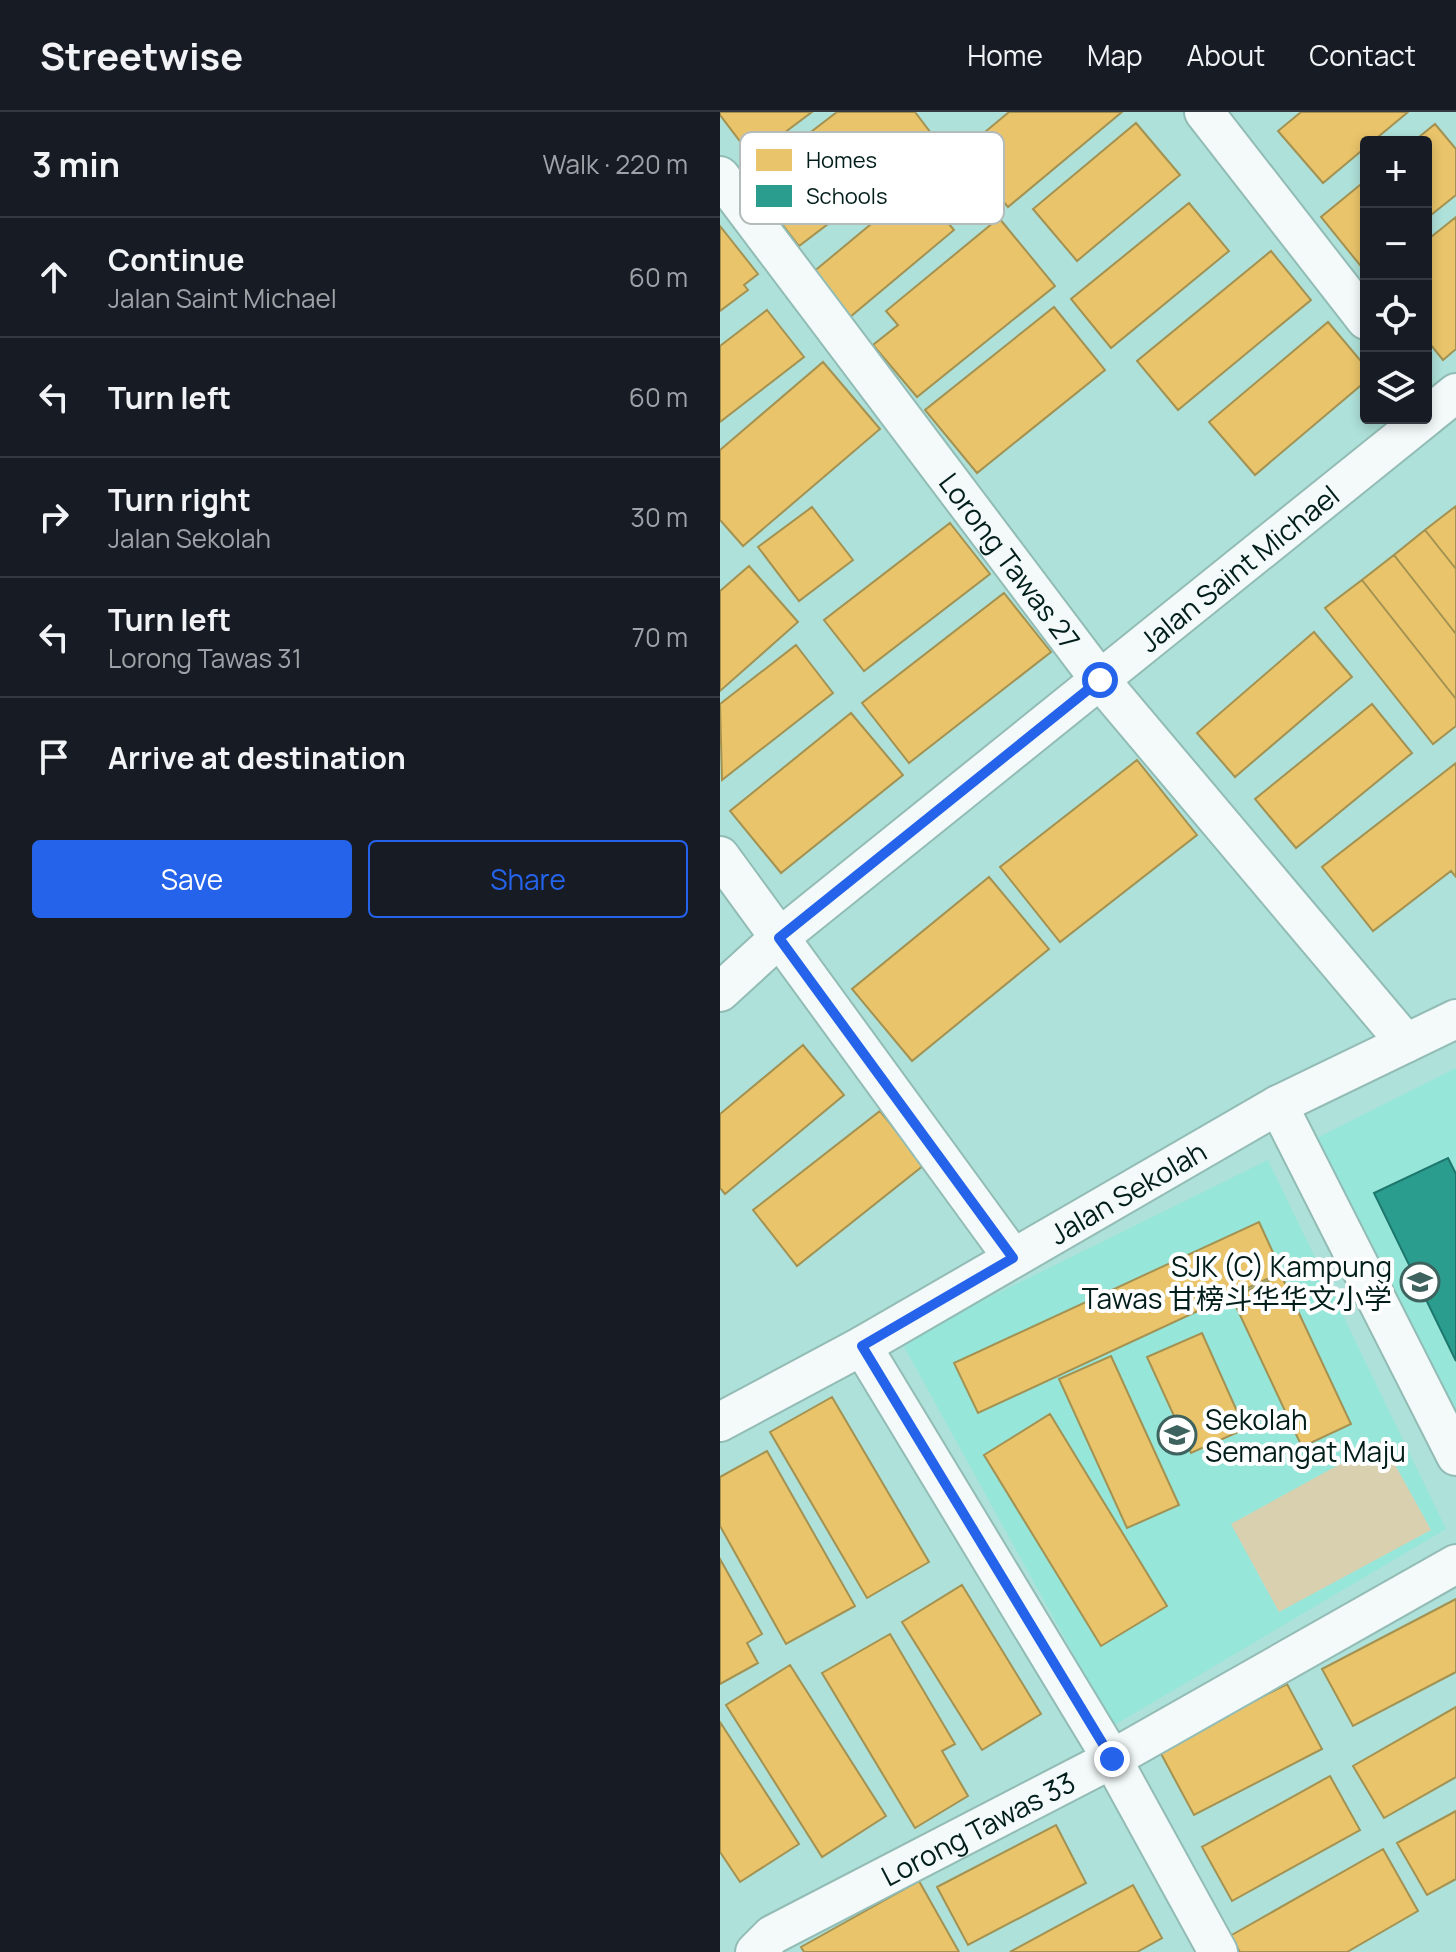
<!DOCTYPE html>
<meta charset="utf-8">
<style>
:root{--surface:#171b24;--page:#242831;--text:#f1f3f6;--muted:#9ea1a6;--line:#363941;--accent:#2563eb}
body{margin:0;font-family:Manrope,"Noto Sans SC",sans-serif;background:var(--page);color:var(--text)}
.controls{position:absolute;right:24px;top:24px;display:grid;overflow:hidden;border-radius:8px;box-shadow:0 4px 12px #0003}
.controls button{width:72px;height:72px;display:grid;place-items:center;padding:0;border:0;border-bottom:2px solid var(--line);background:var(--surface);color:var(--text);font:40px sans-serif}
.stop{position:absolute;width:24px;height:24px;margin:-18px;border:6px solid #2563eb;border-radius:50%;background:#fff}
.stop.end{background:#2563eb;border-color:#fff;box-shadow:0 2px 8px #0008}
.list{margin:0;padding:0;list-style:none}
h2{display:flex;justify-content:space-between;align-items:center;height:104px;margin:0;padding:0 32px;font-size:34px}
h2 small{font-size:26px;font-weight:400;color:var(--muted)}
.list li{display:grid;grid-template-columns:52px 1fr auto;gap:24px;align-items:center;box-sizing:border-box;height:120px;padding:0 32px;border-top:2px solid var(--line)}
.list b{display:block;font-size:30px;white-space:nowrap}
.list p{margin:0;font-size:26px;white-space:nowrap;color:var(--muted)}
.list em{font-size:26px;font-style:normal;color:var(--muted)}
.actions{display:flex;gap:16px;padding:24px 32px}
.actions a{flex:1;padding:18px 0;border:2px solid var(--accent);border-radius:8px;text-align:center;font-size:28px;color:var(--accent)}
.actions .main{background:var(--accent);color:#fff}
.icon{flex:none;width:44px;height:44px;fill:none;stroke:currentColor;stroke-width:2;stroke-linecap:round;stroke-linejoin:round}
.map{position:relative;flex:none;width:736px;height:1840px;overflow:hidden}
header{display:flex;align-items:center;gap:48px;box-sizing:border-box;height:112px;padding:0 40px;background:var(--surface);border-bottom:2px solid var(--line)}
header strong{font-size:38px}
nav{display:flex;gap:44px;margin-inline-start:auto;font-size:28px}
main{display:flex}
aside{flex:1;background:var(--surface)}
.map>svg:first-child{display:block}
</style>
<header>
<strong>Streetwise</strong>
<nav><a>Home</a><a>Map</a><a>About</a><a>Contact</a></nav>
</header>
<main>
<aside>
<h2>3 min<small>Walk · 220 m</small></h2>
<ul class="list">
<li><svg class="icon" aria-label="ahead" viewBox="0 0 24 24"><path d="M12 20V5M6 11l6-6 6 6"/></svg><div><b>Continue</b><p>Jalan Saint Michael</p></div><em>60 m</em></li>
<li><svg class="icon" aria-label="left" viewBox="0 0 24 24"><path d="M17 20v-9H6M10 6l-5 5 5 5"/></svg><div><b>Turn left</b></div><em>60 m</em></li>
<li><svg class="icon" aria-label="right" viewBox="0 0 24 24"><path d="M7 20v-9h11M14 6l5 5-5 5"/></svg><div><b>Turn right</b><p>Jalan Sekolah</p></div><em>30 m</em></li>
<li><svg class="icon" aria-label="left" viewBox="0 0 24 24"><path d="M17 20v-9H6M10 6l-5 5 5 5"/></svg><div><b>Turn left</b><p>Lorong Tawas 31</p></div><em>70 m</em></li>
<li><svg class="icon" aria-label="arrive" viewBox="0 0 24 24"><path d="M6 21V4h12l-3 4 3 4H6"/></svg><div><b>Arrive at destination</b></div></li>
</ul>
<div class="actions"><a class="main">Save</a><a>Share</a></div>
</aside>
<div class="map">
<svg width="736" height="1840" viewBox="0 0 736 1840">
<rect width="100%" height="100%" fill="#aee1d9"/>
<path fill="#96e6da" d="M736 956V1313L593 1028Z
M548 1048 726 1417 393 1614 181 1229Z"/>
<path fill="#d9d0b0" d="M662 1329 711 1418 559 1500 511 1412Z"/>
<path fill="#e9c46a" stroke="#a39252" stroke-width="2" d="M0 0H92L32 45 0 3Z
M117 0H195L217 29 79 134 28 68Z
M289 0H402L288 95 241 40Z
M581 0H688L652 30H646V35L603 71 558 19Z
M416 11 460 63 357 149 313 97Z
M715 12 736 37V83L706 107V30H693Z
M646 68V156L644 158 601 105Z
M197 74 234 118 130 205 92 161Z
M469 91 509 139 391 236 351 187Z
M736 105V237L723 248 706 227V129Z
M279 106 335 174 197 285 153 233 178 213 166 199Z
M0 114 38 162 24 173 28 178 0 199Z
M551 139 591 188 458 298 417 249Z
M334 195 385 258 257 361 205 298Z
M47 198 84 245 0 310V234Z
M608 210 646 255V269L535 363 489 310Z
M103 250 160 317 23 434 0 408V338Z
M736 394V457L705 418Z
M92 395 133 448 79 489 38 435Z
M230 411 270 462 144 559 104 508Z
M705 418 736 457V522L674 443Z
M674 443 736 522V587L642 468Z
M29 454 78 510 0 579V479Z
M642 468 736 587V614L713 632 605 496Z
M284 481 331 540 189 651 142 591Z
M594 520 632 565 515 665 477 621Z
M76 533 113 581 2 668 0 592Z
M652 592 692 641 576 736 535 687Z
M131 601 183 663 61 761 10 699Z
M417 648 477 723 340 830 280 755Z
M736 651V765L731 759 653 819 602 755Z
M269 765 329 837 192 949 132 877Z
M83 933 124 983 5 1082 0 1076V1002Z
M160 999 204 1053 77 1154 33 1098Z
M539 1110 562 1160 258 1301 234 1251Z
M561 1163 631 1312 582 1335 512 1186Z
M482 1221 525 1317 471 1341 427 1245Z
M391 1244 459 1393 407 1416 339 1267Z
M112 1285 209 1450 147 1486 50 1320Z
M330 1302 447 1494 381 1534 264 1343Z
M47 1339 135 1494 66 1532 0 1414V1365Z
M0 1447 42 1522 27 1531 38 1551 0 1572Z
M242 1473 321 1602 262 1638 182 1510Z
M736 1487V1560L633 1614 602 1557Z
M170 1522 235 1632 222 1639 248 1684 195 1716 102 1561Z
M70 1553 166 1704 102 1745 6 1593Z
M567 1572 602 1637 474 1703 439 1638Z
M736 1595V1665L664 1706 633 1654Z
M0 1610 79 1732 20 1770 0 1740Z
M610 1664 640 1718 512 1789 482 1735Z
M736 1699V1767L707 1783 677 1731Z
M336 1713 366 1771 248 1833 217 1775Z
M663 1737 698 1799 627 1840H520L510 1824Z
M199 1769 239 1840H84L81 1835Z
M413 1773 442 1826 417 1840H290Z"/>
<path fill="#2a9d8f" stroke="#1e776c" stroke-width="2" d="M728 1046 736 1062V1249L654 1081Z"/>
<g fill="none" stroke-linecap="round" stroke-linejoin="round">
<g stroke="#92bcb5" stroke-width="42">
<g id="street">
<path d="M484 0 646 208"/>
<path id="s1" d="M0 64 380 568 686 931"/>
<path d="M706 305 736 281"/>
<path d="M0 744 293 1146"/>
<path id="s2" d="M0 880 59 826 705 306"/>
<path d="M558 993 736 1344"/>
<path d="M142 1234 392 1647 498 1840"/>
<path id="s3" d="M0 1310 142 1234 558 993 736 907"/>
<path id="s4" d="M35 1840 52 1823 392 1647 736 1452"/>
</g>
</g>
<use href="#street" stroke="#f3faf9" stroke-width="38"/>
</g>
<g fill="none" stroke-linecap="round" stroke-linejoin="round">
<path stroke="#2563eb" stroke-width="10" d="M380 568 59 826 293 1146 142 1234 392 1647"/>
</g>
<defs>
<g id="school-ring" transform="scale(2)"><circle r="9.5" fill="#fff" stroke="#3e625d" stroke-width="1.5"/><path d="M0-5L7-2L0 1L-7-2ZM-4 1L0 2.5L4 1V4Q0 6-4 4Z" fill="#3e625d"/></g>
</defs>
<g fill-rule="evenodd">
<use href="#school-ring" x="700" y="1170"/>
<use href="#school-ring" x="457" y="1323"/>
</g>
<g text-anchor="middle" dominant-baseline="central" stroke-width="8" stroke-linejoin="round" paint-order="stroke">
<g font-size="28" fill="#011e1a" stroke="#fff">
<text stroke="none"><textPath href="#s1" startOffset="482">Lorong Tawas 27</textPath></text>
<text stroke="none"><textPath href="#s2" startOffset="670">Jalan Saint Michael</textPath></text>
<text stroke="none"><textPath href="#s3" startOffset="468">Jalan Sekolah</textPath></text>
<text stroke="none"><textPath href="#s4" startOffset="256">Lorong Tawas 33</textPath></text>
</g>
<g font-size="28" fill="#011e1a" stroke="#fff" text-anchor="end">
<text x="672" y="1154">SJK (C) Kampung<tspan x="672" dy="32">Tawas 甘榜斗华华文小学</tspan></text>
<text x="485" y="1307" text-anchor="start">Sekolah<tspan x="485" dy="32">Semangat Maju</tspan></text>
</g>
</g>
<rect x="20" y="20" width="264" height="92" rx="12" fill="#fff" stroke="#b3bcba" stroke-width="2"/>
<rect x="36" y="37" width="36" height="22" fill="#e9c46a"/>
<rect x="36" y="73" width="36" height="22" fill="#2a9d8f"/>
<g font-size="22" fill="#011e1a">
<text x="86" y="56">Homes</text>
<text x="86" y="92">Schools</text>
</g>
</svg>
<div class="controls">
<button>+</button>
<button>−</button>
<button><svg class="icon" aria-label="locate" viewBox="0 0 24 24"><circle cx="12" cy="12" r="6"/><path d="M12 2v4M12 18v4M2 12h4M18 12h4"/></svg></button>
<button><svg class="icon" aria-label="layers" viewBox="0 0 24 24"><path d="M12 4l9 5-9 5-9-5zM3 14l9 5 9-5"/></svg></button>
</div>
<div class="stop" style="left:380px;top:568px"></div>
<div class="stop end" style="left:392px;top:1647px"></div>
</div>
</main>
